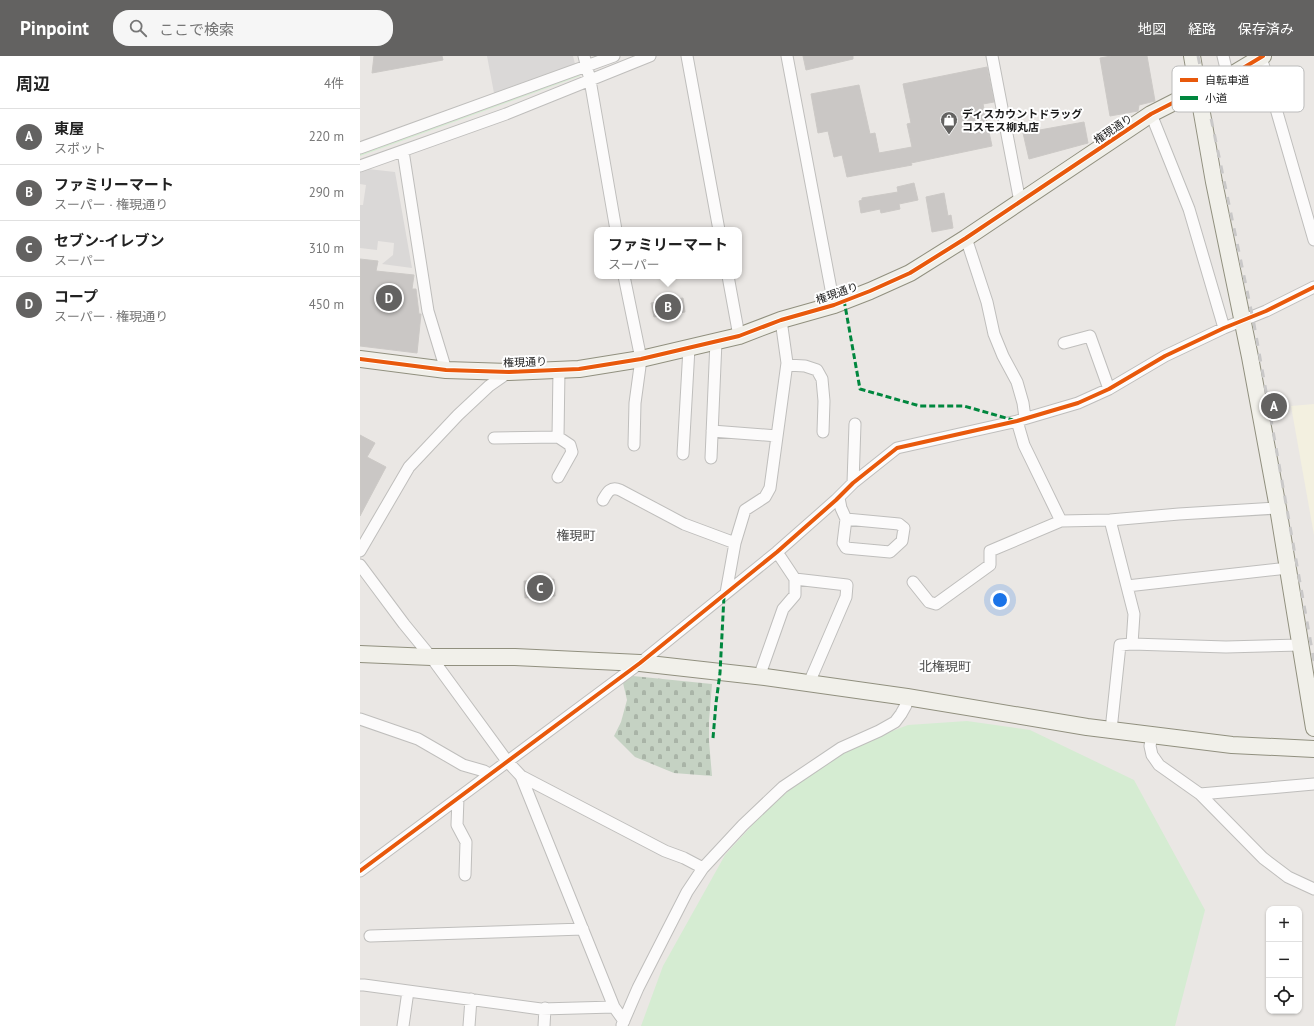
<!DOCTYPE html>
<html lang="ja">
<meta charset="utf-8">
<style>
:root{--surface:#fff;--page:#f6f6f6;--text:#222;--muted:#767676;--line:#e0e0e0;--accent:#636261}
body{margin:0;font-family:"PT Sans","Noto Sans JP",sans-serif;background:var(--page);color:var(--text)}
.controls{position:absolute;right:12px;bottom:12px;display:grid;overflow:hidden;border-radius:8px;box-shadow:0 1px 3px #0004}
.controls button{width:36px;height:36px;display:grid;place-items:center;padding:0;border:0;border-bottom:1px solid var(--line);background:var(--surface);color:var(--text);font:20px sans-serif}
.you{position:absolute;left:640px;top:544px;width:14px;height:14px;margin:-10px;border:3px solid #fff;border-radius:50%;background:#1a73e8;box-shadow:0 0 0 6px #1a73e833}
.badge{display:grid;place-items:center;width:26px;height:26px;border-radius:50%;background:var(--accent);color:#fff;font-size:13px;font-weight:700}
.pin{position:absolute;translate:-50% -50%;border:2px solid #fff;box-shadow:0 1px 4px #0006}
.popup{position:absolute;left:234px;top:171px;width:148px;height:52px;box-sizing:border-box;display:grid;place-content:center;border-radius:8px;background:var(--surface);filter:drop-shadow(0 1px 3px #0005);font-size:13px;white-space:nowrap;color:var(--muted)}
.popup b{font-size:15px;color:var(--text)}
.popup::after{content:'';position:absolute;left:50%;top:100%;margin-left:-8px;border:8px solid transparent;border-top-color:var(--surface)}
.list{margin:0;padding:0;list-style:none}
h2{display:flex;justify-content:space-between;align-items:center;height:52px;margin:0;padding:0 16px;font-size:17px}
h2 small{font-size:13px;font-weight:400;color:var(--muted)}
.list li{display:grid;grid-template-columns:26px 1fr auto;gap:12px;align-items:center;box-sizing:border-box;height:56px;padding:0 16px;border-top:1px solid var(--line)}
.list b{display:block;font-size:15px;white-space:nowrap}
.list p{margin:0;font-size:13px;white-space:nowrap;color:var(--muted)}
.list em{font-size:13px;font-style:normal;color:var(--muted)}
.icon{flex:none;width:22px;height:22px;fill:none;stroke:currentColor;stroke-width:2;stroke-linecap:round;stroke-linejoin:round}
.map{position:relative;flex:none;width:954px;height:970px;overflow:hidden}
header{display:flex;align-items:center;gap:24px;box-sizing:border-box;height:56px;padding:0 20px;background:var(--accent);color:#fff}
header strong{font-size:19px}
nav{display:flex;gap:22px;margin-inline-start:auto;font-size:14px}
.search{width:280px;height:36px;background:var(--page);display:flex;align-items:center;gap:10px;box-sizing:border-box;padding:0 14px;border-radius:16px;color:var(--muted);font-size:15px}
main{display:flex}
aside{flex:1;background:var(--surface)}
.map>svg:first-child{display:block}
</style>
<header>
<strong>Pinpoint</strong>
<div class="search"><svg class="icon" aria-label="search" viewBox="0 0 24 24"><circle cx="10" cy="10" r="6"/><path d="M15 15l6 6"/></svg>ここで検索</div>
<nav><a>地図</a><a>経路</a><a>保存済み</a></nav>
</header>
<main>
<aside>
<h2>周辺<small>4件</small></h2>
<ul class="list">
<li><span class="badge">A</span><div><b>東屋</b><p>スポット</p></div><em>220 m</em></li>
<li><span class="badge">B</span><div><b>ファミリーマート</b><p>スーパー · 権現通り</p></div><em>290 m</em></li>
<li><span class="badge">C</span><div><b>セブン-イレブン</b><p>スーパー</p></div><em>310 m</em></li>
<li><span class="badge">D</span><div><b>コープ</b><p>スーパー · 権現通り</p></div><em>450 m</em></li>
</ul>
</aside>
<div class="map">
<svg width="954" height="970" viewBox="0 0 954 970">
<defs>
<pattern id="cemetery-stones" width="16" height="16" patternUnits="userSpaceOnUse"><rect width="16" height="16" fill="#c5d2c3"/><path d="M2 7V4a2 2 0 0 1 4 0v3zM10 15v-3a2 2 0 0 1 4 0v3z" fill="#a9b4a7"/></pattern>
</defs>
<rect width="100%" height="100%" fill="#eae7e4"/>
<path fill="#f3f0e0" d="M954 348V479L931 350Z"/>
<path fill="url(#cemetery-stones)" d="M273 620 352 628 349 665V685L352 720 314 717 275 701 254 680 261 666 267 644 263 627Z"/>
<path fill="#d5ecd2" d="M218 16 220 20 0 100V96Z
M607 665 670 674 774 724 845 854 815 970H281L303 910 365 799 408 752 444 722 491 691 548 669Z"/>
<path fill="#dad8d7" d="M127 0H213L215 8 134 37Z
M8 113 35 116 52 212 22 208 33 199 34 187 18 185 17 194 0 192V149H3L6 129 0 128V116Z"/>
<path fill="#cac7c5" stroke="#ccc9c6" d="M14 0H82L83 4 12 17Z
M443 0H493V3L446 14Z
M751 0H787L795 45 779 49 778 55 750 60 740 2Z
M627 11 634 46 623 48 632 90 551 107 552 109 487 121 482 99 474 101 468 75 458 77 451 38 499 29 510 78 515 77 519 97 552 91 547 68 551 67 543 28Z
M724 66 728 87 669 103 663 77Z
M554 127 558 144 539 148 540 153 521 157 520 153 501 157 499 145 502 144V142L538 136 537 131Z
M584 137 588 160 591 159 593 172 572 176 566 141Z
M0 203 18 205 16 215 54 219 52 233H56L59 258H61L57 297 0 290Z
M323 242 325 256 294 261 291 247Z
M0 379 15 387 7 401 26 411 0 460Z
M194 523 195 540 165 542 164 525Z"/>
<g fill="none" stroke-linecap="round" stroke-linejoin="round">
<g stroke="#bfbebc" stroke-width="13">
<path id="street" d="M224 0 230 24 256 174
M327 0 359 174
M427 0 474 249
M632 0 660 146
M863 0 868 21
M901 1 954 184
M791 58 829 153 864 272
M0 92 254 0
M43 95 68 255 86 314
M0 110 146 58 290 0
M606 182 627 246 634 278 643 300 657 326 663 347 665 362
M264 220 281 303 275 347 274 389
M368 220 379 280
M704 287 730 280 749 333
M427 309 445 310 457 314 462 323 464 345 463 376
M657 365 664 389 701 465
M352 375 417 380
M198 381 199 314
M134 382 198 381 210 389 212 396 198 421
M323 398 329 292
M351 402 356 285
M493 427 495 368
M479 442 481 452 486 463 483 487 486 492 530 496 542 485 544 472 539 468 486 463
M243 444C247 437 250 430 260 434L324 468 375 487
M750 464 774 558 772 588
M0 495 49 411 98 359 129 330 149 316
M417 496 435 523 487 529 486 541 449 627
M0 509 44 568 71 601 147 705 161 720 254 951 264 965
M553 526 569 546 576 548 630 509V495L701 465 750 464 819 458 918 452
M767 530 928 512
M366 537 375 487 385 454 405 441 410 432 427 307 421 264
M399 621 423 553 435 539V523
M0 663 58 683 103 709 124 715 129 718
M751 674 760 589 772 588 866 591 941 589
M792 679 790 690 792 699 799 709 840 738 903 802 928 821 954 833
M161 720 305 795 324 802 343 812
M840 738 954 728
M98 742 97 769 106 786 105 819
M0 815 280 607 417 496 476 444 493 427 537 392 657 365 718 347 749 333 805 300 864 272 906 255 954 231
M10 880 223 873
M0 929H4L181 953 254 951
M262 969 278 932 304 881 327 836 343 812 383 769 423 731 481 692 519 675 535 666 541 658 546 649 547 641
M43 970 48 935
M109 970 111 943
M184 970 185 952"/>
</g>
<g stroke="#91907f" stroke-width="18">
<path id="secondary" d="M832 0 854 126 890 301 918 452 954 672
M0 303 86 314 149 316 219 313 281 303 379 280 421 264 474 249 510 235 550 217 606 182 791 58 838 34 868 21 903 0
M0 598 71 601H155L280 607 405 621 547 641 727 671 872 689 954 693"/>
</g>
<use href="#street" stroke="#fcfbfb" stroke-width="11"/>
<use href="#secondary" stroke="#f1f0ea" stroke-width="16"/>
<path stroke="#c9c8c8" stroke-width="3" stroke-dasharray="8 8" stroke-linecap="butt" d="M838 0 894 268 954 605"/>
<path stroke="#00873e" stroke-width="3" stroke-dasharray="6 3" stroke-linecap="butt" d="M484 244 500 333 560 350H604L653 364
M353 682 356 647 360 617 364 540"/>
<g stroke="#fff" stroke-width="6">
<path id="cycleway" d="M0 303 86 314 149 316 219 313 281 303 379 280 421 264 474 249 510 235 550 217 606 182 791 58 838 34 868 21 903 0
M0 815 280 607 417 496 476 444 493 427 537 392 657 365 718 347 749 333 805 300 864 272 906 255 954 231"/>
</g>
<use href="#cycleway" stroke="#e8590c" stroke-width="4"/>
</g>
<defs>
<g id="shop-pin" transform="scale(0.9)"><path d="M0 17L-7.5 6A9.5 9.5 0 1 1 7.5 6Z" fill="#636261" stroke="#fff"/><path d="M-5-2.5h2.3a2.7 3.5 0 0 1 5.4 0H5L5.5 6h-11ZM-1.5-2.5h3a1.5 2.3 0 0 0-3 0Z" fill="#fff"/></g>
</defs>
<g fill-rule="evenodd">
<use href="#shop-pin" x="589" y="64"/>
</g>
<g text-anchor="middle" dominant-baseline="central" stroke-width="4" stroke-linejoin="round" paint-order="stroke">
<g font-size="11" font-weight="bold" fill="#1b1b1b" stroke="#fff" text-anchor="start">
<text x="602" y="58">ディスカウントドラッグ<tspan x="602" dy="13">コスモス柳丸店</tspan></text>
</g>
<g font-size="11" fill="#1b1b1b" stroke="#fff">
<text transform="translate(753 73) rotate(-34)">権現通り</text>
<text transform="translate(477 237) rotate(-19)">権現通り</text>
<text transform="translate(165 306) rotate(-2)">権現通り</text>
</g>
<g font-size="13" fill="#4e4e4e" stroke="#fff">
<text x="216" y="479">権現町</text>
<text x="585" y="610">北権現町</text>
</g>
</g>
<rect x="812" y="10" width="132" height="46" rx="6" fill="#fff" stroke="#bbb" stroke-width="1"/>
<rect x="820" y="22" width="18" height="4" fill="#e8590c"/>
<rect x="820" y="40" width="18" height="4" fill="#00873e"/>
<g font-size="11" fill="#1b1b1b">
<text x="845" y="28">自転車道</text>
<text x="845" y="46">小道</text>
</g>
</svg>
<div class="controls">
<button>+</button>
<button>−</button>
<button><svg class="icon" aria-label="locate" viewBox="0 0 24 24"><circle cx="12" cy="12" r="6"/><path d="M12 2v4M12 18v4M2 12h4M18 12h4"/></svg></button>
</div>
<div class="you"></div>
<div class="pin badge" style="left:914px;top:350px">A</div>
<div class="pin badge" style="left:308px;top:251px">B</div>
<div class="popup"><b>ファミリーマート</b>スーパー</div>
<div class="pin badge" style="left:180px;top:532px">C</div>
<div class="pin badge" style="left:29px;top:242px">D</div>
</div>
</main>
